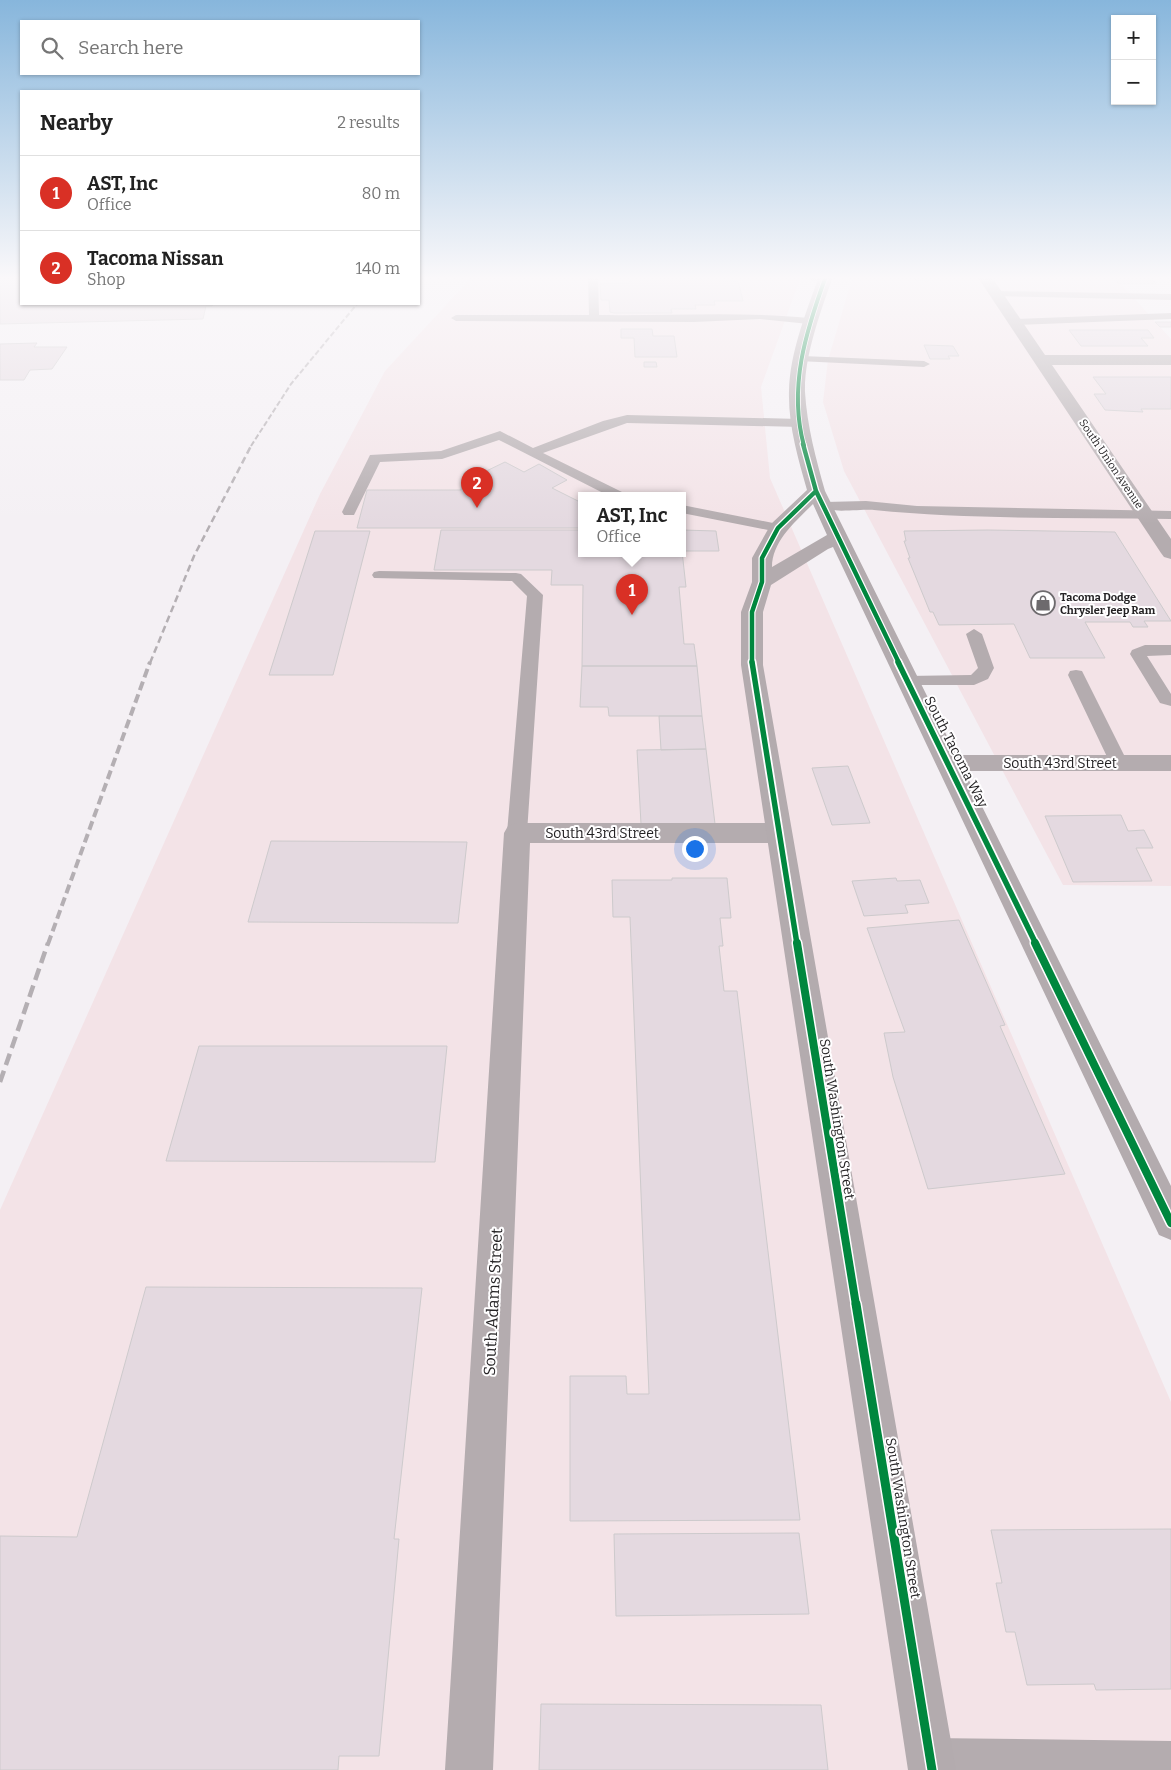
<!DOCTYPE html>
<meta charset="utf-8">
<style>
:root{--surface:#fff;--page:#f6f6f6;--text:#222;--muted:#767676;--line:#e0e0e0;--accent:#d93025}
body{margin:0;font-family:Bitter,serif;background:var(--page);color:var(--text)}
.controls{position:absolute;right:15px;top:15px;display:grid;overflow:hidden;border-radius:0px;box-shadow:0 1px 4px #0004}
.controls button{width:45px;height:45px;display:grid;place-items:center;padding:0;border:0;border-bottom:1px solid var(--line);background:var(--surface);color:var(--text);font:25px sans-serif}
.you{position:absolute;left:694px;top:848px;width:18px;height:18px;margin:-12px;border:4px solid #fff;border-radius:50%;background:#1a73e8;box-shadow:0 0 0 8px #1a73e833}
.badge{display:grid;place-items:center;width:32px;height:32px;border-radius:50%;background:var(--accent);color:#fff;font-size:16px;font-weight:700}
.pin{position:absolute;translate:-50% -41px;filter:drop-shadow(0 1px 2px #0008)}
.pin::after{content:'';position:absolute;top:26px;width:18px;height:15px;background:inherit;clip-path:polygon(0 0,100% 0,50% 100%)}
.popup{position:absolute;left:578px;top:492px;width:108px;height:65px;box-sizing:border-box;display:grid;place-content:center;border-radius:0px;background:var(--surface);filter:drop-shadow(0 1px 4px #0005);font-size:16px;white-space:nowrap;color:var(--muted)}
.popup b{font-size:19px;color:var(--text)}
.popup::after{content:'';position:absolute;left:50%;top:100%;margin-left:-10px;border:10px solid transparent;border-top-color:var(--surface)}
.list{margin:0;padding:0;list-style:none}
h2{display:flex;justify-content:space-between;align-items:center;height:65px;margin:0;padding:0 20px;font-size:21px}
h2 small{font-size:16px;font-weight:400;color:var(--muted)}
.list li{display:grid;grid-template-columns:32px 1fr auto;gap:15px;align-items:center;box-sizing:border-box;height:75px;padding:0 20px;border-top:1px solid var(--line)}
.list b{display:block;font-size:19px;white-space:nowrap}
.list p{margin:0;font-size:16px;white-space:nowrap;color:var(--muted)}
.list em{font-size:16px;font-style:normal;color:var(--muted)}
.icon{flex:none;width:28px;height:28px;fill:none;stroke:currentColor;stroke-width:2;stroke-linecap:round;stroke-linejoin:round}
.map{position:relative;flex:none;width:1171px;height:1770px;overflow:hidden}
.search{position:absolute;background:var(--surface);box-shadow:0 1px 4px #0004;left:20px;top:20px;width:400px;height:55px;display:flex;align-items:center;gap:12px;box-sizing:border-box;padding:0 18px;border-radius:0px;color:var(--muted);font-size:19px}
.panel{position:absolute;background:var(--surface);box-shadow:0 1px 4px #0004;left:20px;top:90px;width:400px;height:215px;border-radius:0px}
.map>svg:first-child{display:block}
</style>
<div class="map">
<svg width="1171" height="1770" viewBox="0 0 1171 1770">
<rect width="100%" height="100%" fill="#f4f0f4"/>
<path fill="#f3e3e7" fill-rule="evenodd" d="M473 276H801L761 387 770 478 1171 1402V1770H0V1210L320 494 385 371ZM582 496H682V554H582Z
M853 276H1114L1171 339V886L1063 885 844 471 823 402 828 360Z"/>
<path fill="#e4d9e0" stroke="#cdcacc" d="M0 276H21V304H213L212 306H206L203 319 0 324Z
M665 276H700L701 280 738 281 743 301H714L715 305H695L696 309H671L672 313H614L610 312 609 300H601L600 284 630 283V280H665Z
M879 276H929V281Z
M1113 277H1149L1156 283H1118Z
M1155 322H1171V327H1160Z
M621 329H652L653 336H674L677 357H635L634 338H621Z
M1069 330H1148L1154 338H1141L1148 346H1081Z
M37 343 34 347H67L52 369 30 370 24 380H0V344Z
M924 345 953 346 959 356H948L950 359H930Z
M644 362H656L657 367H644Z
M1093 377H1171V409H1141L1143 412 1105 410 1094 394H1106Z
M505 462 524 472 539 464 567 480 552 488 582 503V528H357L367 490H461L464 473 469 470 478 475Z
M441 530H582V554H682V530L716 531 719 551H682L686 587H679L684 644H694L697 666H582L583 585H551L552 570H434Z
M988 530 1115 532 1171 621H1144L1148 627H1133L1130 622H1085L1105 658H1030L1014 624 939 625 933 612H930L908 558H910L904 541H906L904 531Z
M315 531H370L333 675H269Z
M582 666H697L702 716H609L608 707H580Z
M659 716H702L706 749 661 750Z
M706 749 715 824H641L637 750Z
M848 766 870 823 832 825 812 768Z
M1121 815 1128 831 1144 830 1153 848H1136L1152 881 1073 882 1045 816Z
M271 841 467 842 458 923 248 922Z
M672 878H727L731 918H720L723 946H719L724 991H737L800 1520 570 1521V1376H626L627 1394H649L630 917H613L612 880H672Z
M896 878 897 881 920 880 929 903 905 905 908 913 864 916 852 881Z
M959 920 1005 1025 1000 1026 1065 1174 928 1189 893 1077 884 1033 905 1032 867 928Z
M199 1046H447L435 1162 166 1161Z
M146 1287 422 1288 394 1539H399L379 1756H339L338 1770H0V1536L77 1537Z
M1171 1529V1689L1096 1690 1094 1684 1027 1685 1015 1632H1006L996 1583H1002L991 1530Z
M799 1533 809 1614 616 1616 614 1534Z
M541 1704 821 1705 828 1770H539Z"/>
<g fill="none" stroke-linecap="round" stroke-linejoin="round">
<path fill="#b4acaf" fill-rule="evenodd" d="M588 276H598L599 315C669 316 739 311 809 318L814 321 809 324 760 319 694 322 456 321 451 318 456 315H589Z
M802 276H829L830 278C824 283 808 281 802 276Z
M996 291 1171 294V300L992 296V292Z
M1171 313V319L1015 325 1010 322 1015 319Z
M802 356 924 361 930 364 924 367 798 361 796 359Z
M627 415 800 419 806 423 800 427 627 423 543 453 624 493 626 496H609L499 440 442 459 380 462 354 515H344L342 512 370 455 441 451 500 431 533 448 603 421Z
M866 501 917 506 1171 511V519C1072 517 972 520 874 510 862 509 824 514 818 506L825 502Z
M682 505 778 524 785 528 778 532 682 513Z
M379 571 516 573 521 574 543 595 527 833 524 838 517 840 510 838 507 833 527 596 512 581 374 578 372 575 374 572Z
M974 629 982 634 994 668 988 679 974 685H901L899 681 901 677 907 676 971 675 978 668 966 634Z
M1145 645H1171V655L1147 656 1171 694V706L1160 703 1130 654 1132 650Z
M1076 670 1082 671 1128 763 1125 767 1119 769 1113 767 1110 763 1068 675 1070 671Z
M929 1738 1171 1741V1770H923L917 1767 912 1755 917 1743Z"/>
<path fill="#b4acaf" fill-rule="evenodd" d="M977 276H991L1045 355H1171V365H1052L1171 539V559L1164 557 1161 553Z
M948 755H1171V771H948L939 769 936 763 939 757Z
M517 823H778L787 826 791 833 787 840 778 843H530L493 1770H445L504 833 508 826Z"/>
<path fill="#b3abae" fill-rule="evenodd" d="M819 276H833C821 311 804 356 805 392 807 426 816 459 825 491L1171 1186V1240L1159 1235 833 547 828 549 771 585 763 612V665L956 1770H908L741 665V612L752 582V558L771 524 807 490C798 458 788 425 789 391 790 352 806 313 819 276ZM813 504 827 535 772 567C772 541 796 521 813 504Z"/>
<path stroke="#b4afb3" stroke-width="2" stroke-dasharray="5.5 2.5" stroke-linecap="butt" d="M251 446 291 384 357 304"/>
<path stroke="#b4afb3" stroke-width="2.5" stroke-dasharray="7 4" stroke-linecap="butt" d="M150 663 194 556 252 444"/>
<path stroke="#b4afb3" stroke-width="4" stroke-dasharray="9 4.5" stroke-linecap="butt" d="M48 944 150 662"/>
<path stroke="#b4afb3" stroke-width="4.5" stroke-dasharray="12 6" stroke-linecap="butt" d="M0 1082 48 943"/>
<g stroke="#fffeff" stroke-width="5.5">
<path id="cycleway-far4" d="M804 446C788 387 806 331 826 276"/>
</g>
<g stroke="#fffeff" stroke-width="7">
<path id="cycleway-far3" d="M803 444 816 491 899 663
M752 663V612L762 582V558L778 528 816 491"/>
</g>
<g stroke="#fffeff" stroke-width="9">
<path id="cycleway-far2" d="M752 662 797 944
M898 662 1036 944"/>
</g>
<g stroke="#fffeff" stroke-width="11">
<path id="cycleway-far1" d="M797 943 856 1305
M1035 943 1171 1223"/>
</g>
<g stroke="#fffeff" stroke-width="12">
<path id="cycleway" d="M856 1304 932 1770"/>
</g>
<use href="#cycleway-far4" stroke="#00873e" stroke-width="4"/>
<use href="#cycleway-far3" stroke="#00873e" stroke-width="4.5"/>
<use href="#cycleway-far2" stroke="#00873e" stroke-width="5.5"/>
<use href="#cycleway-far1" stroke="#00873e" stroke-width="8"/>
<use href="#cycleway" stroke="#00873e" stroke-width="9"/>
</g>
<linearGradient id="sky" x2="0" y2="1"><stop stop-color="#87b6dc"/><stop offset="0.53" stop-color="#faf8fa"/><stop offset="1" stop-color="#faf8fa" stop-opacity="0"/></linearGradient>
<rect width="1171" height="524" fill="url(#sky)"/>
<defs>
<g id="shop-ring" transform="scale(1.25)"><circle r="9.5" fill="#fffeff" stroke="#6d6a6d" stroke-width="1.5"/><path d="M-5-2.5h2.3a2.7 3.5 0 0 1 5.4 0H5L5.5 6h-11ZM-1.5-2.5h3a1.5 2.3 0 0 0-3 0Z" fill="#6d6a6d"/></g>
</defs>
<g fill-rule="evenodd">
<use href="#shop-ring" x="1043" y="603"/>
</g>
<g text-anchor="middle" dominant-baseline="central" stroke-width="4" stroke-linejoin="round" paint-order="stroke">
<g font-size="11" fill="#242224" stroke="#fffeff">
<text transform="translate(1111 464) rotate(56)">South Union Avenue</text>
</g>
<g font-size="11" font-weight="bold" fill="#242224" stroke="#fffeff" text-anchor="start">
<text x="1060" y="597">Tacoma Dodge<tspan x="1060" dy="13">Chrysler Jeep Ram</tspan></text>
</g>
<g font-size="14" fill="#242224" stroke="#fffeff">
<text transform="translate(956 752) rotate(63)">South Tacoma Way</text>
<text x="1060" y="763">South 43rd Street</text>
<text x="602" y="833">South 43rd Street</text>
<text transform="translate(837 1119) rotate(81)">South Washington Street</text>
<text transform="translate(903 1518) rotate(81)">South Washington Street</text>
</g>
<g font-size="16" fill="#242224" stroke="#fffeff">
<text transform="translate(493 1302) rotate(-87)">South Adams Street</text>
</g>
</g>
</svg>
<div class="controls">
<button>+</button>
<button>−</button>
</div>
<div class="you"></div>
<div class="pin badge" style="left:632px;top:615px">1</div>
<div class="popup"><b>AST, Inc</b>Office</div>
<div class="pin badge" style="left:477px;top:508px">2</div>
<div class="search"><svg class="icon" aria-label="search" viewBox="0 0 24 24"><circle cx="10" cy="10" r="6"/><path d="M15 15l6 6"/></svg>Search here</div>
<section class="panel">
<h2>Nearby<small>2 results</small></h2>
<ul class="list">
<li><span class="badge">1</span><div><b>AST, Inc</b><p>Office</p></div><em>80 m</em></li>
<li><span class="badge">2</span><div><b>Tacoma Nissan</b><p>Shop</p></div><em>140 m</em></li>
</ul>
</section>
</div>
